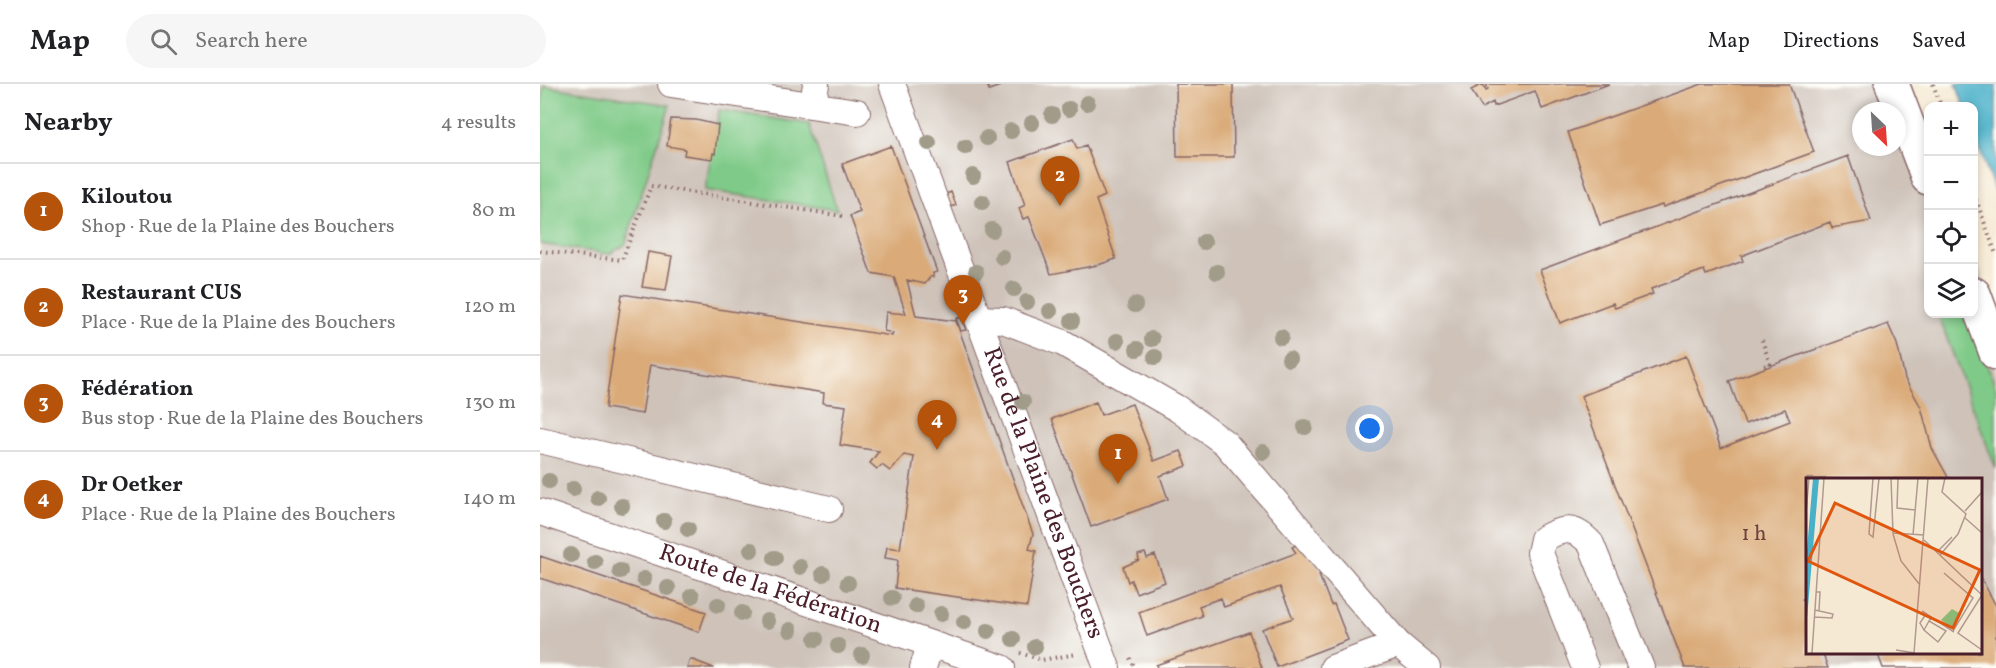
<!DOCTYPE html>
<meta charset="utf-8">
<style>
:root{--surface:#fff;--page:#f6f6f6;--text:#202124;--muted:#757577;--line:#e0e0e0;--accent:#b45309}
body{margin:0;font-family:Vollkorn,serif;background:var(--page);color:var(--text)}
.controls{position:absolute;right:18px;top:18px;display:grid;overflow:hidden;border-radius:12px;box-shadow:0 3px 9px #0003}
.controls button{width:54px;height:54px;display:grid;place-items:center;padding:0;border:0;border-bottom:2px solid var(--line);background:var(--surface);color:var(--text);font:30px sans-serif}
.compass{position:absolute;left:1312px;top:18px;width:54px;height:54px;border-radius:50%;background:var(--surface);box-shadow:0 3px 9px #0003;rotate:155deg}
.you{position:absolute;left:830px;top:345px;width:21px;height:21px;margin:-15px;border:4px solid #fff;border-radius:50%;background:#1a73e8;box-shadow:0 0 0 9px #1a73e833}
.badge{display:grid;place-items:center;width:39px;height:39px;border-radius:50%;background:var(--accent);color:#fff;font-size:20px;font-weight:700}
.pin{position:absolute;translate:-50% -50px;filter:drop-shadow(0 2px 3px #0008)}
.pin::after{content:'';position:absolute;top:32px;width:21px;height:18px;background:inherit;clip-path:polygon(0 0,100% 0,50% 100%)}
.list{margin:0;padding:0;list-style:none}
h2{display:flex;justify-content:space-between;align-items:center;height:78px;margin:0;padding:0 24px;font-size:26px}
h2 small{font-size:20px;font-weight:400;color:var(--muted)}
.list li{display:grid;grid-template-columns:39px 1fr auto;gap:18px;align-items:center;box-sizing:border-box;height:96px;padding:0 24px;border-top:2px solid var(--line)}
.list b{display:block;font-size:22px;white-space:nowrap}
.list p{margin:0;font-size:20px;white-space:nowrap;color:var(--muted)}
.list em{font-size:20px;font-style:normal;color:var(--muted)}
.icon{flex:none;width:33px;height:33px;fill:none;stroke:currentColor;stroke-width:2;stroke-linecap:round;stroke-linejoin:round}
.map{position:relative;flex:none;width:1456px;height:584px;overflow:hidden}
header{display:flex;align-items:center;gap:36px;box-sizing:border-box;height:84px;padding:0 30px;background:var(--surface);border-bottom:2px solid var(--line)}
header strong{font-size:28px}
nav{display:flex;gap:33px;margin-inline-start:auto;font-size:21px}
.search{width:420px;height:54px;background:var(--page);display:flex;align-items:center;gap:15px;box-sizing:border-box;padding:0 21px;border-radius:33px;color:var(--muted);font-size:22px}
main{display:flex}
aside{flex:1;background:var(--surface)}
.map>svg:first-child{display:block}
</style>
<header>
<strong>Map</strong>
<div class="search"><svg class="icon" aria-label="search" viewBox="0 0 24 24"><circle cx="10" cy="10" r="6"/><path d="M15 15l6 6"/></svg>Search here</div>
<nav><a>Map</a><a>Directions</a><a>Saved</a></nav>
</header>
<main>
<aside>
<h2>Nearby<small>4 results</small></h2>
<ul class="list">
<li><span class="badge">1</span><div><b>Kiloutou</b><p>Shop · Rue de la Plaine des Bouchers</p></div><em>80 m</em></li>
<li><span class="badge">2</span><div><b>Restaurant CUS</b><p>Place · Rue de la Plaine des Bouchers</p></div><em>120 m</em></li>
<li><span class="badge">3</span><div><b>Fédération</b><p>Bus stop · Rue de la Plaine des Bouchers</p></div><em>130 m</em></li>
<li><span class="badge">4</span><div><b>Dr Oetker</b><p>Place · Rue de la Plaine des Bouchers</p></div><em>140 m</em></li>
</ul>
</aside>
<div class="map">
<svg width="1456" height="584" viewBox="0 0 1456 584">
<rect width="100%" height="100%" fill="#fdfcf7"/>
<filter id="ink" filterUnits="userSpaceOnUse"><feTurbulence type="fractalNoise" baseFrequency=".0167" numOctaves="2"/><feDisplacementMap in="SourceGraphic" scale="12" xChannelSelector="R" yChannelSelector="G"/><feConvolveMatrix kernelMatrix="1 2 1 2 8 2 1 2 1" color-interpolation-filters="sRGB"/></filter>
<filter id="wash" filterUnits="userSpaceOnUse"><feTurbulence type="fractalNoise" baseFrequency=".008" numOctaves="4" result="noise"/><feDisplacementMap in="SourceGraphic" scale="24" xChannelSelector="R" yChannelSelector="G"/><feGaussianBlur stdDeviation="1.35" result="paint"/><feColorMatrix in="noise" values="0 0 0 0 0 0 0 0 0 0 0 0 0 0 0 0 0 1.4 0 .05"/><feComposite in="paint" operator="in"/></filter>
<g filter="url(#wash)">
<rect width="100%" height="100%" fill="#f5e9d3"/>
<path fill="#cec2b9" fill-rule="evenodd" d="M0 0H1368L1388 52V230H1434V170L1456 228V584H0ZM1321 27H1357V63H1321ZM1267 395H1440V568H1267Z"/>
<path fill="#7fca88" stroke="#64745a" stroke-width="1.5" d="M4 2 130 21 85 161 69 170 0 160V32Z
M179 26 269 40 297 126 165 106Z
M1398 230H1427L1456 304V385Z"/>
<path fill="#4ab0c9" stroke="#4a687a" stroke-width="1.5" d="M1416 0H1456V111L1434 49V22H1424Z"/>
<g id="blocks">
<path fill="#daab79" d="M447 0H466L449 6Z
M636 0H693L694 73H637Z
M943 0 946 6 948 5 946 0H1069L1002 25 995 7 954 22 953 18 942 24 931 6Z
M1162 0H1249L1274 68 1123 123 1122 121 1060 141 1028 48Z
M131 35 156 36 178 41 175 70 173 69 172 75 144 71 145 65 127 62Z
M533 55 537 65 546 61 565 112 556 116 576 175 558 181 511 190 489 133 483 135 479 124 485 121 470 78Z
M351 62 397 188 393 189V193H390L385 200 367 196 376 232 416 237 493 450 489 465 496 467 487 523 355 504 358 476 345 474 347 463 360 465 374 373 364 371 350 387 342 381 337 385 330 379 339 367 300 361 306 322 283 319 284 309 110 281 102 330 65 324 82 210 352 252 353 249 344 247 346 228 366 230 354 193 331 189 310 132 320 128 302 80Z
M1308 72 1331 137 1292 144 1290 138 1201 172 1203 177 1166 191 1164 186 1111 205 1113 210 1075 224 1073 219 1020 239 1000 186Z
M411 108 416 121 411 123 406 110Z
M108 168 132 172 126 206 102 203Z
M421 233 426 246 421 247 416 235Z
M1348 240 1357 260 1365 295 1381 323 1392 364 1409 395H1267V513L1262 515 1267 528V568H1282L1288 584H1145L1041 312 1146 272 1181 364 1250 337 1245 325 1205 340 1189 297 1331 245 1332 246Z
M556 318 561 331 592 320 614 377 641 367 647 382 620 392 628 415 551 443 512 335Z
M761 459 783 490 779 491 791 521 794 520 808 556 737 583 722 545 753 534 740 503 684 523 681 514 659 522 662 532 607 552 599 528 756 469 752 463Z
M605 469 607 474 615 471 625 498 596 509 591 496 588 498 583 483 599 476 598 471Z
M0 472 166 528 159 548 0 494Z
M1440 492 1456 522V584H1343L1337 568H1440Z
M709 548 722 584H617L616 581Z
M150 575 174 584H147Z"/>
</g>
</g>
<g filter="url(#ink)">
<use href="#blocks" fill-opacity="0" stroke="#866666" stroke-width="1.5"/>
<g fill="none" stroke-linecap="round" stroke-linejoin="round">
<g stroke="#866666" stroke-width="28">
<g id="minor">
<path d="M131 0 317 28"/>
<path id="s1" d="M352 0 567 584"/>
<path d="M273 21 276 0"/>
<path d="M438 235 463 236 523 259 638 325 685 359 858 560"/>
<path d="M0 356 289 425"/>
<path id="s2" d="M0 428 462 584"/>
<path d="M383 584 390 561"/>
<path d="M793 584 858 560 887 584"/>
<path d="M1045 584 1000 469 1003 455C1023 443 1035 442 1051 460L1101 584"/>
</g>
</g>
<g stroke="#866666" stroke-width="36">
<path id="major" d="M1352 0 1388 94
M1434 210 1456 269"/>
</g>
<path stroke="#866666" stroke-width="4" stroke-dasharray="1.5 4.5" stroke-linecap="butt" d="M1393 0 1401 22
M1434 110 1456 170
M0 167 82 176 111 102 302 132
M1222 256 1230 280 1224 282 1225 284
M480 569 502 576 537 570
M590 574 595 584"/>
<use href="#minor" stroke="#fff" stroke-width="26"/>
<use href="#major" stroke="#fff" stroke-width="33"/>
</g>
<g fill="#a19b89">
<circle cx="547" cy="19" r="8"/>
<circle cx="529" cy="25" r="8"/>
<circle cx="512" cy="31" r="8"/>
<circle cx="492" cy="39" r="8"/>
<circle cx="471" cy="47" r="8"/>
<circle cx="447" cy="54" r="8"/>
<circle cx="389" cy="59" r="8"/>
<circle cx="425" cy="63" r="8"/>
<circle cx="433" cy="92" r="8"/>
<circle cx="442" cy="118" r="8"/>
<circle cx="452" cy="146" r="8"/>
<circle cx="664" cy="158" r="8"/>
<circle cx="462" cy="173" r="8"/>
<circle cx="436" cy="188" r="8"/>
<circle cx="677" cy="188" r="8"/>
<circle cx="474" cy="205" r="8"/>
<circle cx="487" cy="218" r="8"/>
<circle cx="595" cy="221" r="8"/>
<circle cx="510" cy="227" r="8"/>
<circle cx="532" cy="237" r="8"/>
<circle cx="741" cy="253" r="8"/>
<circle cx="612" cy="255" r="8"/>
<circle cx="577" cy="257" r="8"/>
<circle cx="597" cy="265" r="8"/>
<circle cx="615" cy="273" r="8"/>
<circle cx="749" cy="275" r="8"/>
<circle cx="483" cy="318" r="8"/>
<circle cx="765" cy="343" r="8"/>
<circle cx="723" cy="368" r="8"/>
<circle cx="9" cy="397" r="8"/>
<circle cx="33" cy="405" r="8"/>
<circle cx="58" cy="414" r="8"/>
<circle cx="82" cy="422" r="8"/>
<circle cx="124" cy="437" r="8"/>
<circle cx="148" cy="445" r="8"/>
<circle cx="211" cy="466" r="8"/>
<circle cx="31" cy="471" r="8"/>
<circle cx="235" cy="474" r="8"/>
<circle cx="55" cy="478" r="8"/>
<circle cx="260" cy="483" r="8"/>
<circle cx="80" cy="487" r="8"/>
<circle cx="283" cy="490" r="8"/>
<circle cx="104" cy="495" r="8"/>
<circle cx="308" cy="499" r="8"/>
<circle cx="128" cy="504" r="8"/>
<circle cx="152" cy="512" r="8"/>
<circle cx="352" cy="514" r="8"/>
<circle cx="178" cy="521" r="8"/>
<circle cx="376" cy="522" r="8"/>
<circle cx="202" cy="529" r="8"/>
<circle cx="401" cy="530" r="8"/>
<circle cx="227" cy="537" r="8"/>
<circle cx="424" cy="538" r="8"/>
<circle cx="250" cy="546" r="8"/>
<circle cx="448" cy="547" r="8"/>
<circle cx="276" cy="555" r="8"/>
<circle cx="473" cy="555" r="8"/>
<circle cx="298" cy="562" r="8"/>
<circle cx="495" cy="563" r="8"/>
<circle cx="322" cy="571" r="8"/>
</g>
</g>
<g text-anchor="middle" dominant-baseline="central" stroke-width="5" stroke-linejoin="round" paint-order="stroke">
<g font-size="21" fill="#6e423e">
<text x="1214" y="450">1 h</text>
</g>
<g font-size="24" fill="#4a1f2b" stroke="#fdfcf7">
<text stroke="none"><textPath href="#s1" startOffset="436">Rue de la Plaine des Bouchers</textPath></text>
<text stroke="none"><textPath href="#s2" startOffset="243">Route de la Fédération</textPath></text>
</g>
</g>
<g transform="translate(1266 394)">
<rect width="176" height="176" fill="#f5e9d3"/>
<path d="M146 131 155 136 146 150 135 142Z" fill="#7fca88"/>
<path d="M7 0H13L0 152V83Z" fill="#4ab0c9"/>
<path fill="none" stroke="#b19890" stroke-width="1.5" d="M67 0 63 56 67 59 73 0M85 0 87 55 118 57M92 0 91 30 109 32M159 33 176 14M0 35 3 0M158 39 176 55M87 56 95 83 114 107M107 57 112 0M118 62 176 117M131 74 146 59M134 77 152 56 160 36 136 14 139 0M138 95 167 120 147 153M10 114H14L13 133M176 117 152 155 176 172M116 133 148 154M8 139 26 140 27 136 9 132M123 143 118 152 132 164 140 153 123 143 126 139M118 152 114 145 120 136M90 172 109 175M6 175 18 0M108 175 122 0"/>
<path fill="#e0560e" fill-opacity="0.15" stroke="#e0560e" stroke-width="3" d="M29 25 174 92 147 150 2 83Z"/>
<rect width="176" height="176" fill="none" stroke="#4a1f2b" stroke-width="3"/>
</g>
</svg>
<div class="controls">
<button>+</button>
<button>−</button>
<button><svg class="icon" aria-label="locate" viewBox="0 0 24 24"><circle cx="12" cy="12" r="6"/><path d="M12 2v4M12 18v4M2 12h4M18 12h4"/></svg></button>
<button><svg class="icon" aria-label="layers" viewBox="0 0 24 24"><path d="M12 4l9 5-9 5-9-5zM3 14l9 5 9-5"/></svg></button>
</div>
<svg class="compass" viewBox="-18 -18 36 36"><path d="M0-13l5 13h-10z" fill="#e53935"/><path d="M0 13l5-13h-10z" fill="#757577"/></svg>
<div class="you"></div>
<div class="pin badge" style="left:578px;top:400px">1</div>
<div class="pin badge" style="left:520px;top:122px">2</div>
<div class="pin badge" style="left:423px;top:241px">3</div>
<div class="pin badge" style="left:397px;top:366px">4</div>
</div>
</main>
